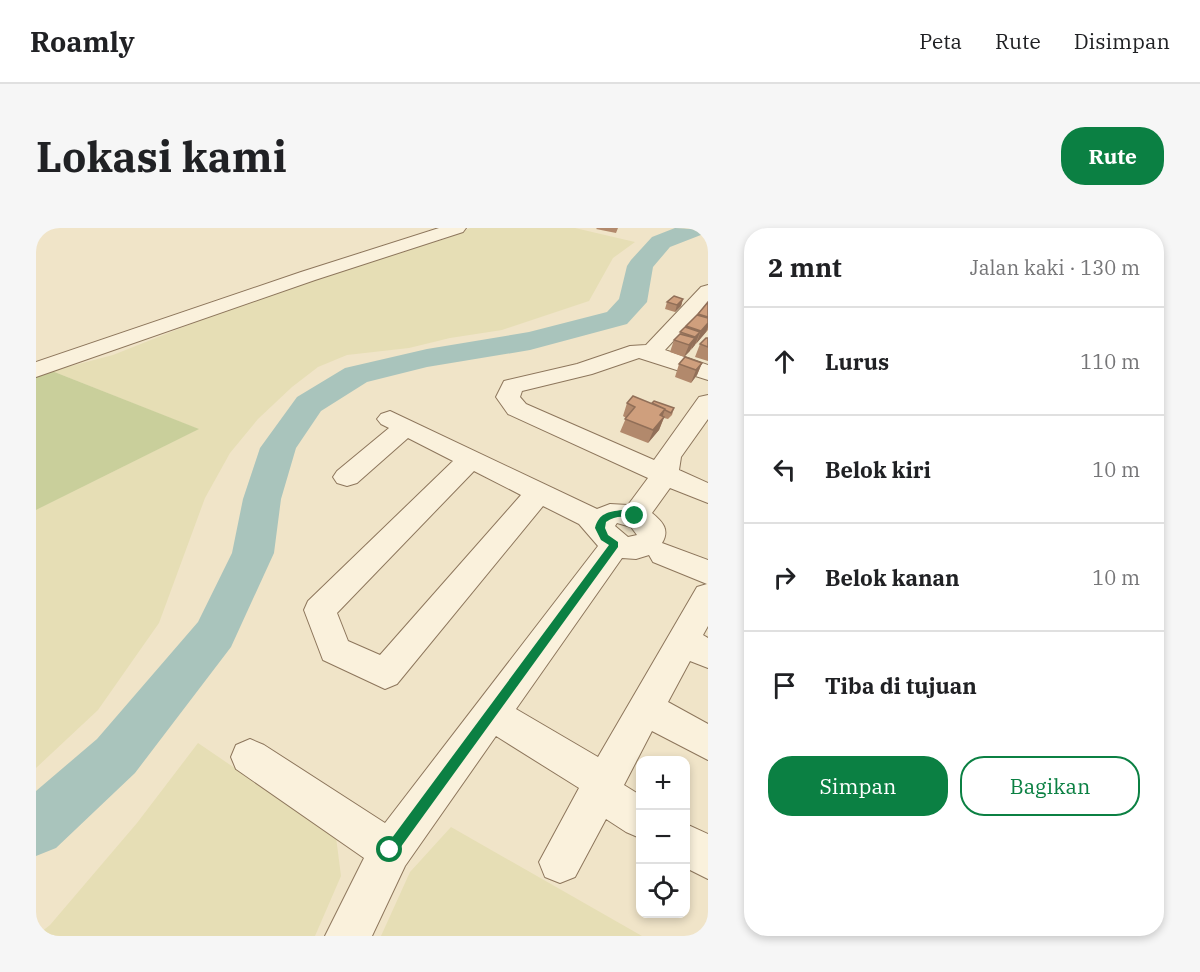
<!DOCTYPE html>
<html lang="id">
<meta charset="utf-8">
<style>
:root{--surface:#fff;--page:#f6f6f6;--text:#202124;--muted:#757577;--line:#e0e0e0;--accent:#0b8043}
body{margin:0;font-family:"IBM Plex Serif",serif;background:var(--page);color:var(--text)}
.controls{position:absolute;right:18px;bottom:18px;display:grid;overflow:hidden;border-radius:12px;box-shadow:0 3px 9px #0003}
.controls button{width:54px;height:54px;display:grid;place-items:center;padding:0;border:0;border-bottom:2px solid var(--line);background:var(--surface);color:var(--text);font:30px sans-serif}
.stop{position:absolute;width:18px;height:18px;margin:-14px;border:4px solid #0b8043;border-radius:50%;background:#fff}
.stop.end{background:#0b8043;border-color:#fff;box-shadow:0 2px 6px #0008}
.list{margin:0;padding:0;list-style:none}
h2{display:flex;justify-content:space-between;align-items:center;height:78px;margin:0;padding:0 24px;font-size:26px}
h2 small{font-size:20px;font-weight:400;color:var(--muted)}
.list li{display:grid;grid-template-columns:39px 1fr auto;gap:18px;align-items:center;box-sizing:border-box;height:108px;padding:0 24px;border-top:2px solid var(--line)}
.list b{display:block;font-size:22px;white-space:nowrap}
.list em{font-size:20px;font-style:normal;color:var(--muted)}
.actions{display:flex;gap:12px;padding:18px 24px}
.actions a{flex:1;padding:14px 0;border:2px solid var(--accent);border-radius:24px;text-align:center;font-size:21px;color:var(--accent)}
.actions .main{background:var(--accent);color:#fff}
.icon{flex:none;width:33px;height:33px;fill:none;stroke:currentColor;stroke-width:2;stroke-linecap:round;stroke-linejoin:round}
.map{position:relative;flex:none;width:672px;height:708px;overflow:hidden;border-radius:24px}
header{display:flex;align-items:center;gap:36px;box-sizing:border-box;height:84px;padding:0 30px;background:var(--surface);border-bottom:2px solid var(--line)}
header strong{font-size:28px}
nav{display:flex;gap:33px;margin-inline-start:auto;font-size:21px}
.intro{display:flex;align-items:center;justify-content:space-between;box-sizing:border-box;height:144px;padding:0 36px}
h1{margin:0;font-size:42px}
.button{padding:15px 27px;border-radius:24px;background:var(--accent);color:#fff;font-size:21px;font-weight:700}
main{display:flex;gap:36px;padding:0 36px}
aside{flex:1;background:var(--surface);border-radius:24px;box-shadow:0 3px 9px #0003}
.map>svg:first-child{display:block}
</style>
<header>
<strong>Roamly</strong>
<nav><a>Peta</a><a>Rute</a><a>Disimpan</a></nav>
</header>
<div class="intro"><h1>Lokasi kami</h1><a class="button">Rute</a></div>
<main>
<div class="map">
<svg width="672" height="708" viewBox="0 0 672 708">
<rect width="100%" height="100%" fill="#f0e4c8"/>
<path fill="#e6deb5" d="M434 0H539L599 14 577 30 553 73 466 102 414 110 373 120 311 127 282 139 256 159 222 191 194 225 169 270 123 395 62 482 0 540V282L162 201 16 143 77 127 175 88 304 42 412 10Z
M162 515 300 609 305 648 279 708H0L14 697 101 595Z
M415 599 606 708H345L374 644Z"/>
<path fill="#c9cf9b" d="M16 143 163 201 0 282V148Z"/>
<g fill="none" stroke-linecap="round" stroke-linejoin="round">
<path fill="#a9c4bc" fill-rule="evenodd" d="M639 0 672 2 670 5 634 19 617 39 611 74 591 96 494 122 391 139 331 154 285 183 260 220 245 271 238 325 195 419 99 545 20 620 0 628V563L61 511 162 394 196 325 207 271 224 220 261 169 309 140 391 121 493 104 571 84 583 71 591 38 595 32 616 9Z"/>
<g stroke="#8d765c" stroke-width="2">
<path id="minor" d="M403 0H430L427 4 279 52 0 149V134L265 44Z
M672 57V75L629 122 672 137V152L603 130 556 146 486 163 484 169 490 176 618 232 663 169 672 167V191L645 229 643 242 672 255V275L634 260 616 285C627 294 634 302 626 315L672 332V398L667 407 672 410V440L654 433 632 474 672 496V532L616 503 588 557 604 567V610L590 604 570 591 539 649 524 655 509 649 503 634 543 560 460 508 369 638 336 708H289L328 630 200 541 195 529 200 517 214 511 228 517 349 595 562 318 543 296 507 278 361 456 349 461 287 432 268 382 272 373 417 233 372 210 321 255 311 258 301 255 297 249 301 243 353 200 345 196 341 191 345 186 354 183 561 281 574 276 592 277 612 250 472 186 460 169 468 153 541 136 594 118 610 117 665 59ZM438 243 485 267 344 427 312 413 301 385ZM581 295 595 299 601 307 592 309 579 298ZM613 327 617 334 671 356 661 359 562 529 480 481 586 330 600 331Z
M650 596 672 606V651L650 640Z"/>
</g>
<use href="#minor" fill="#faf1dc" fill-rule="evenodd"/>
</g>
<path fill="#b2896c" d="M561 0H582L580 5 560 1Z
M647 71 645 78 639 84 629 81 631 74Z
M672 74V102L648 129 634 124 638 112Z
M672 110V133L659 129 664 116Z
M666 135 661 147 655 155 639 149 643 136Z
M591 175H616L638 180 636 187 632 191 628 190 623 202 612 215 584 204 590 190 587 188Z"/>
<path fill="#916f58" d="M647 71 645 78 639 84 641 77Z
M672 95V99L670 104 660 116 665 103Z
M664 104 659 117 655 122 659 109Z
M659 110 654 123 648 129 653 117Z
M666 135 661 147 655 155 660 142Z
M629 181 625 193 628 189 623 202 612 215 624 187Z"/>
<path fill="#cf9f7d" stroke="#916f58" stroke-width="1.5" d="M638 68 647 71 641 77 631 74Z
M672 74V89L662 86Z
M661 87 672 90V95L665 103 650 98Z
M649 99 664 104 659 109 644 104Z
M644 106 659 110 653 117 638 112Z
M670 110H672V119L664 116Z
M649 129 666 135 660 142 643 136Z
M597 168 629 181 624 187 628 189 617 202 589 191 599 179 591 175Z
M618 173 638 180 635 185 629 182V181L616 175Z"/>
<path fill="#0b8043" d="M586 282 603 288 599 291C588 288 580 287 570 294L569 300 572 307 582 314V319L359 627 354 629 350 627 348 622 350 618 573 317 565 312 559 300C563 285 572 284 586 282Z"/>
</svg>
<div class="controls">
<button>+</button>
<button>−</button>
<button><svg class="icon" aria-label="locate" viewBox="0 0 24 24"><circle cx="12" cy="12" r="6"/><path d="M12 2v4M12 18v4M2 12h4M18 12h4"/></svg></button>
</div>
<div class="stop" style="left:354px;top:622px"></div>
<div class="stop end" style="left:599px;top:288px"></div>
</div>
<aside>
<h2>2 mnt<small>Jalan kaki · 130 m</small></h2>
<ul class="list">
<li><svg class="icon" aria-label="ahead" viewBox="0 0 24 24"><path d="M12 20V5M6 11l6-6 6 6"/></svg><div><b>Lurus</b></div><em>110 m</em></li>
<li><svg class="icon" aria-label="left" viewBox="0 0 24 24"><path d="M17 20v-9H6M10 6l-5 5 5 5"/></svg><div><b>Belok kiri</b></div><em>10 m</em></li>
<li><svg class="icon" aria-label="right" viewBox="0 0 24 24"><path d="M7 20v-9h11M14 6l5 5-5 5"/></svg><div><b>Belok kanan</b></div><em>10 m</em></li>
<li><svg class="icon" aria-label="arrive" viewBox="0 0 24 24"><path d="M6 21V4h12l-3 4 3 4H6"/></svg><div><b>Tiba di tujuan</b></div></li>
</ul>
<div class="actions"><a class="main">Simpan</a><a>Bagikan</a></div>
</aside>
</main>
